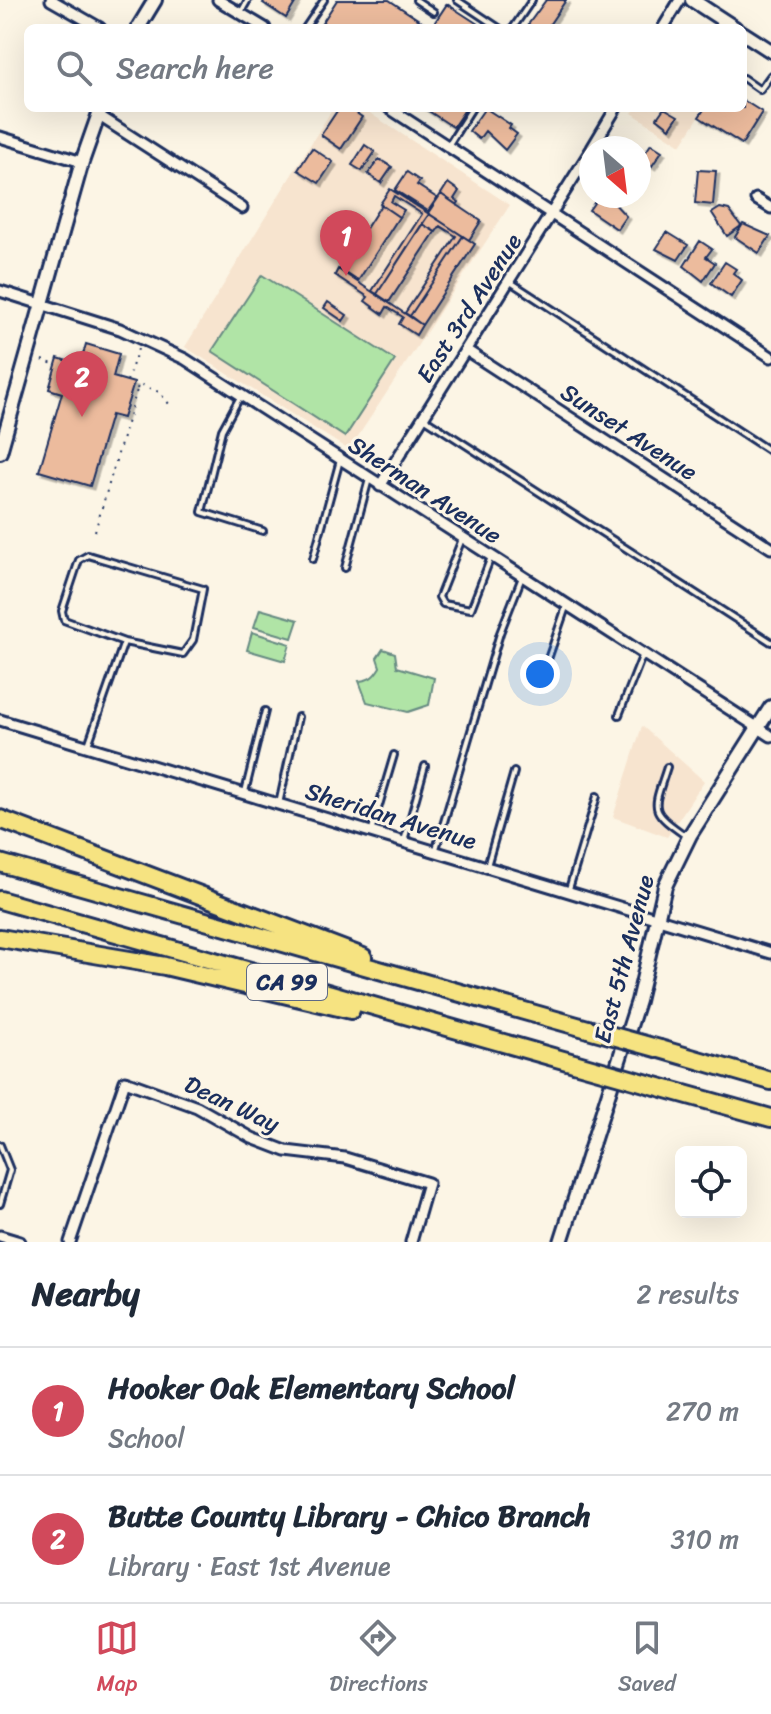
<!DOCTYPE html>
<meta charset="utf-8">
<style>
:root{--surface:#fff;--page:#f6f6f7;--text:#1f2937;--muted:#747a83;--line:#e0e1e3;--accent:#d1495b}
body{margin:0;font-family:Sriracha,sans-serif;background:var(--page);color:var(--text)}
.controls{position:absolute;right:24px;bottom:24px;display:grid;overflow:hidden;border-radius:12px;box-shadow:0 8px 32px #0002}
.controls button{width:72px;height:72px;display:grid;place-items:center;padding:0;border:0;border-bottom:2px solid var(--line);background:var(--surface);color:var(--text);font:40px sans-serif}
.compass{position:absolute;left:579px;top:136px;width:72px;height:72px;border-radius:50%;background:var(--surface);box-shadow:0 8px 32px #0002;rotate:152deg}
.you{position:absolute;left:540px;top:674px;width:28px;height:28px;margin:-20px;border:6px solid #fff;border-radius:50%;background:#1a73e8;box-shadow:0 0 0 12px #1a73e833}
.badge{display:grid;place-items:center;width:52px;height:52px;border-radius:50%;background:var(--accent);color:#fff;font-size:26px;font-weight:700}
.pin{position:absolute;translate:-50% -66px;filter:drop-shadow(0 2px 4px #0008)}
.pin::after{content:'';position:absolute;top:42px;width:28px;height:24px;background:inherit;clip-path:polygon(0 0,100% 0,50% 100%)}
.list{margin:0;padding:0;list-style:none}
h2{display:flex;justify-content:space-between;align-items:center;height:104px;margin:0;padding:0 32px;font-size:34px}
h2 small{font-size:26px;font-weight:400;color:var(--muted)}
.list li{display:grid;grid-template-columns:52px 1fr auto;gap:24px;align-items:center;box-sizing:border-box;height:128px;padding:0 32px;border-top:2px solid var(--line)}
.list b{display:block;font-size:30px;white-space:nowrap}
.list p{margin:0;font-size:26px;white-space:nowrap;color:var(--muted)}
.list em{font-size:26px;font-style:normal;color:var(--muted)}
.icon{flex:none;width:44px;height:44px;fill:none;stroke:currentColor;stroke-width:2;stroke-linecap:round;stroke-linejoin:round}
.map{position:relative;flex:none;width:771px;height:1242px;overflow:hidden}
.search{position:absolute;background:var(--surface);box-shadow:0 8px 32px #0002;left:24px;right:24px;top:24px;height:88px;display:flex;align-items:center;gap:20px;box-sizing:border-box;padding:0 28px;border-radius:12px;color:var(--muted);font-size:30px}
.sheet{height:360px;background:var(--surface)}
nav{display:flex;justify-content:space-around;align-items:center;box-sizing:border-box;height:112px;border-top:2px solid var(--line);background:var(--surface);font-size:22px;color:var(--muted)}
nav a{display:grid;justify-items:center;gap:4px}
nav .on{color:var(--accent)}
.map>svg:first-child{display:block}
</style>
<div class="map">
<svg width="771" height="1242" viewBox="0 0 771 1242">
<defs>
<filter id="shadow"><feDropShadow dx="3.5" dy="3.5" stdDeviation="0" flood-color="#0004"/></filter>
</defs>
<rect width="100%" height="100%" fill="#fcf5e5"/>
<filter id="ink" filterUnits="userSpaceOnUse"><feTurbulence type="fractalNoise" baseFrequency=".0125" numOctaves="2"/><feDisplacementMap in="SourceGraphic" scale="16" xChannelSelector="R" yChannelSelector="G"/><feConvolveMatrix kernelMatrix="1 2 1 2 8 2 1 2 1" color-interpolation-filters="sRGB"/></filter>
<g filter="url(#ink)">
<path fill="#f7e4cf" d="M333 108H362L510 205 349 450 185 347Z
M636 108H695L702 112 681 145 632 113Z
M642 726 704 781 667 837 613 817Z"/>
<path fill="#b0e4a6" stroke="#668a82" stroke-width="2" d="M262 275 395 360 345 437 212 351Z
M260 609 298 620 292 638 254 627Z
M252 632 290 644 285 661 247 650Z
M383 649 395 653 397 667 434 678 429 705 408 712 367 702 359 681C370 680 374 677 380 667L377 658Z"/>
<path fill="#ecbb9d" stroke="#1b2f5e" stroke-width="2" filter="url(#shadow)" d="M265 0H297L286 18 263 3Z
M337 0H389L428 26 384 28 373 21 368 28H319Z
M546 0H566L547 28H530L527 26Z
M447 4 484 28H431Z
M743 100 762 112 742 144 699 117 705 108H743Z
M339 108H349L362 117 341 149 321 135Z
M424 108H466L453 127Z
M485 108 511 125 509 128 517 134 505 150 485 131 479 139 469 131Z
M664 108 678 116 670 128 657 118Z
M651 144 662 151 652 166 641 159Z
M365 145 375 152 362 171 352 165Z
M312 148 333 162 319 183 298 170Z
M379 159 392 167 381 183 368 174Z
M698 170 716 171 713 205 695 203Z
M407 172 420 181 417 185 437 198 428 211 395 190Z
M448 183 459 191 454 199 459 202 457 205 441 194Z
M390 189 429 214 377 294 372 291 422 214 394 196 391 202 404 210 399 217 380 204Z
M441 194 481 221 469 240 428 213Z
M599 196H615L612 201 626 216 617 229 589 210Z
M381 205 399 217 358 281 340 269Z
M720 208 729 210 741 226 727 236 712 213Z
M429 214 463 236 410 316 405 313 456 236 440 226 436 232 422 224Z
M422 224 435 232 389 302 377 294Z
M743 224 770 236 759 253 735 237Z
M667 232 688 245 678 260 656 249Z
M463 236 475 244 422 325 410 316Z
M700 241 712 249 706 257 715 263 703 281 684 266Z
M725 262 736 269 733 273 742 280 731 297 711 283Z
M338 269 422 325 416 335 399 324 403 317 387 307 383 314 365 301 368 297 335 275Z
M328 302 347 315 343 321 324 308Z
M86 344 119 354 113 377 134 383 123 418 111 415 90 486 39 471 62 393 49 389 58 358 80 365Z"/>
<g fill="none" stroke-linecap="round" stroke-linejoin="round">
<g stroke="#1b2f5e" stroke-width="10">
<path id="lane" d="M416 0 434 12
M457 0 499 28
M241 12 248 0
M305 28 324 0
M513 28 532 0
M743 78 760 90 771 75
M448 146 472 108
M509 281 771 452
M240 397 222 430 202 512 263 531
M424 418 771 642
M462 539 439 597 443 604 471 609 491 557
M313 559 340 460
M345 568 369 479
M538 688 566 607
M619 715 643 654
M88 745 124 642 183 654 193 640 203 589 88 555 79 560 62 611 64 620 124 642
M667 767C653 811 648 809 686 836
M245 792 265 711
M279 804 298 717
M372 829 394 755
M404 841 425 766
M436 849 500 633 522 577
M487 866 514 772
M569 889 597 796
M0 1145 10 1170 0 1204"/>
</g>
<g stroke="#1b2f5e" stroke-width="15">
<path id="street" d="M51 0 100 28
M218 0 265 28
M663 28 680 0
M389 108 771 357
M98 115 242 208
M0 137 82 162
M592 148 616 108
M756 199 771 208
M0 291 120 329 185 359 771 736
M466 350 771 548
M380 486 591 150
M0 720 771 953
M0 1236 20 1242
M70 1242 125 1081 197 1107 252 1138 286 1151 345 1158 428 1183 411 1242"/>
</g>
<g stroke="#1b2f5e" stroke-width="18">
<path id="secondary" d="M692 0 735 28
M138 28 155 0
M743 33 771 51
M0 452 82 162 101 108
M561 1242 638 1001 665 886 690 835 771 707"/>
</g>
<g stroke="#1b2f5e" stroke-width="22">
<path id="highway" d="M0 819 363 957
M0 863 588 1029
M0 900 574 1063
M0 938 165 966 351 1010
M660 1049 771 1081
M652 1085 771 1118"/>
</g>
<path stroke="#1b2f5e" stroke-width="2" stroke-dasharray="2 6" stroke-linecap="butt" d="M42 360 56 365
M127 381 138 349
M137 389 139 384 159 392 170 405
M95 531 137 390 132 389"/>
<use href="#lane" stroke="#fcf5e5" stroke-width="4"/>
<use href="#street" stroke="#fcf5e5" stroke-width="9"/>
<use href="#secondary" stroke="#fcf5e5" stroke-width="12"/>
<use href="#highway" stroke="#f6e381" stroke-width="16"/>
<g stroke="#1b2f5e" stroke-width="22" stroke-linecap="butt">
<path id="highway-bridge" d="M588 1029 660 1049
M574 1063 652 1085"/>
</g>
<use href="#highway-bridge" stroke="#f6e381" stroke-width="16"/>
</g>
</g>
<g text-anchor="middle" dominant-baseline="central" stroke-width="6" stroke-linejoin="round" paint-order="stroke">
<rect fill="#fcf5e5" stroke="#5e6a86" stroke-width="2" x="247" y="964" width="80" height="36" rx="6"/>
<g font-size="22" font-weight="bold" fill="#1b2f5e">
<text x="287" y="982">CA 99</text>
</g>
<g font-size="24" fill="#1b2f5e" stroke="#fcf5e5">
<text transform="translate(469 308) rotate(-57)">East 3rd Avenue</text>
<text transform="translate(629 432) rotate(33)">Sunset Avenue</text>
<text transform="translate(425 490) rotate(33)">Sherman Avenue</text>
<text transform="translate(391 816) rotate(17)">Sheridan Avenue</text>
<text transform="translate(624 959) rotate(-75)">East 5th Avenue</text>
<text transform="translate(232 1104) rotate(25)">Dean Way</text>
</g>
</g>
</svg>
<div class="controls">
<button><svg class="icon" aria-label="locate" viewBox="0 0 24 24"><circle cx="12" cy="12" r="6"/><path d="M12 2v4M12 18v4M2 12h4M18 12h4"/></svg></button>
</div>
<svg class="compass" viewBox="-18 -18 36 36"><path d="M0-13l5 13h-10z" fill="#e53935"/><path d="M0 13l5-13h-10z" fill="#747a83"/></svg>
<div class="you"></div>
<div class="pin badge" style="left:346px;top:276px">1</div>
<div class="pin badge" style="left:82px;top:417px">2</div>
<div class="search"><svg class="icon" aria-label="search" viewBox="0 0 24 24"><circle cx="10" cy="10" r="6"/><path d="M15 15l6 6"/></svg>Search here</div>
</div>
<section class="sheet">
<h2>Nearby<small>2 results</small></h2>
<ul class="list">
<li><span class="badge">1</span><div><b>Hooker Oak Elementary School</b><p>School</p></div><em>270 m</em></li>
<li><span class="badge">2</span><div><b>Butte County Library - Chico Branch</b><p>Library · East 1st Avenue</p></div><em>310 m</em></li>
</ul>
</section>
<nav>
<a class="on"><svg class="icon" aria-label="map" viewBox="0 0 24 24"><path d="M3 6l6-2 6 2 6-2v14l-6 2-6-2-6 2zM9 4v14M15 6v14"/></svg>Map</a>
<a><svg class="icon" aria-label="directions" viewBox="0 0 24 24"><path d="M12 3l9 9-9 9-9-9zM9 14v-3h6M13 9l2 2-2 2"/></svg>Directions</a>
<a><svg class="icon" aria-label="saved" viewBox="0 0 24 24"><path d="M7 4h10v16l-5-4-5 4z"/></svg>Saved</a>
</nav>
